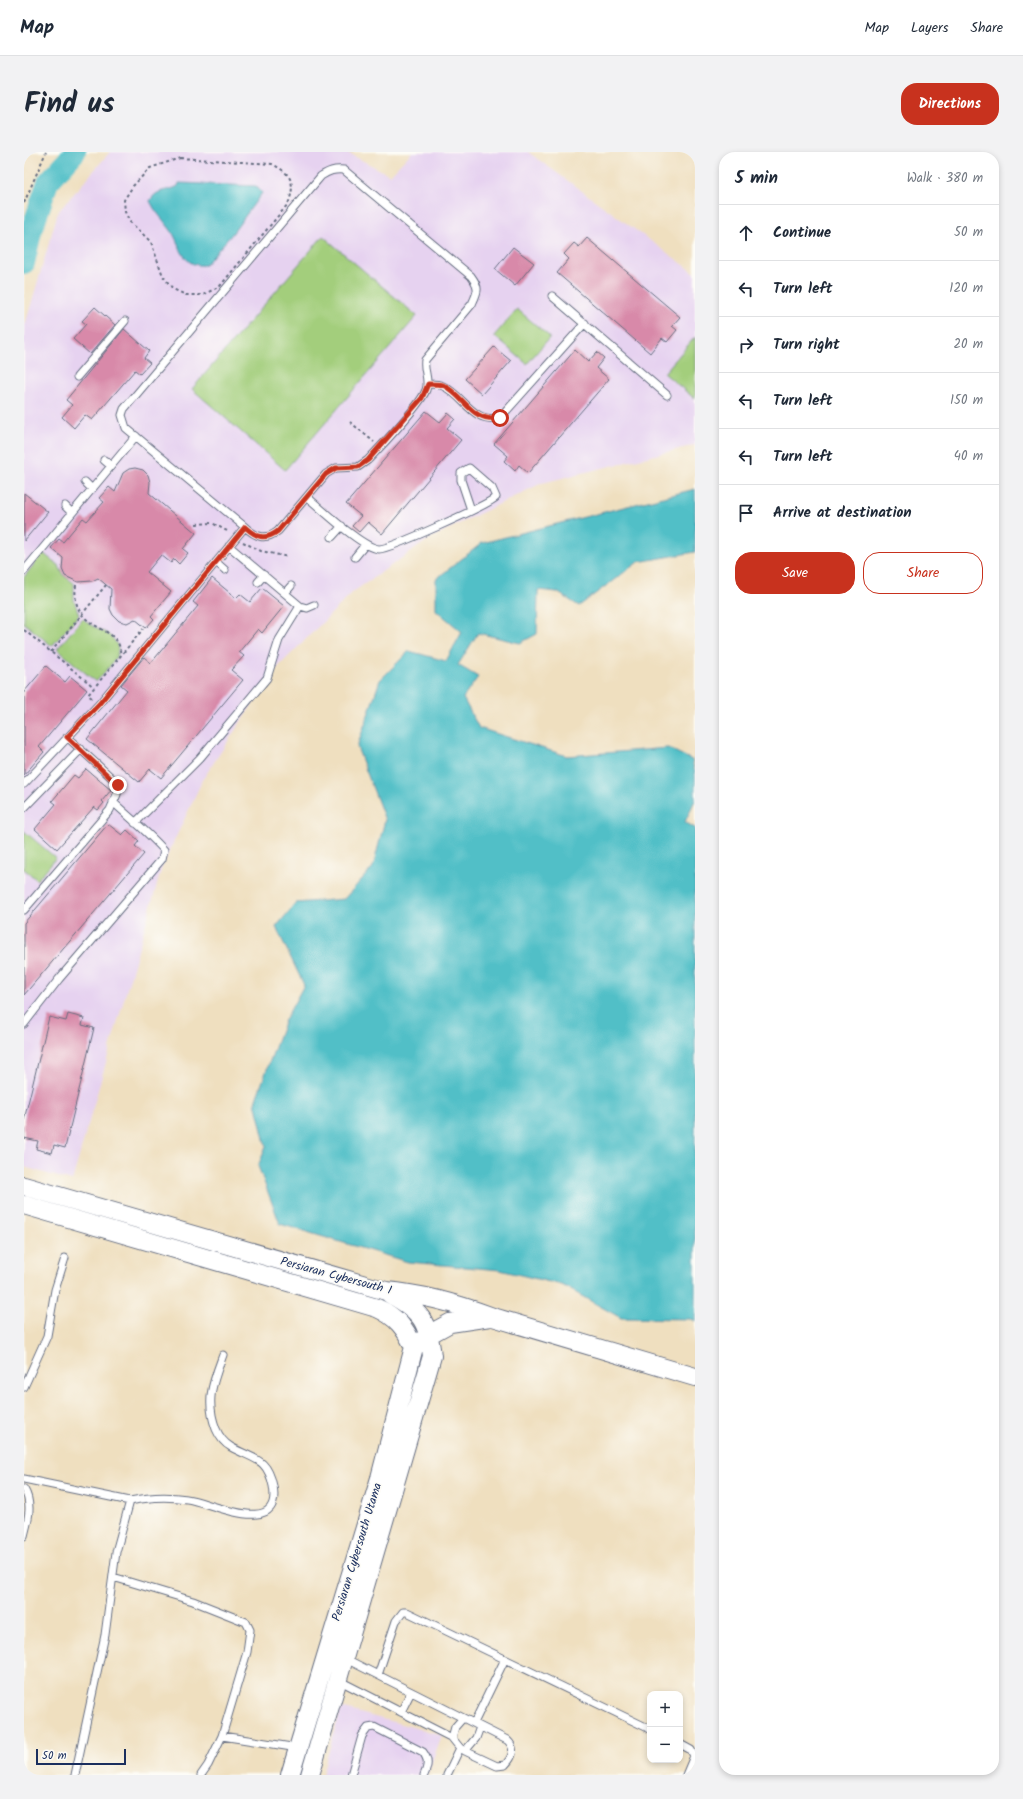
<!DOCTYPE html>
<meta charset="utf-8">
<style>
:root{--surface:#fff;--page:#f2f2f3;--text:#1f2937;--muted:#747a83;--line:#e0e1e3;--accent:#c8321e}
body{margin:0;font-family:Kalam,sans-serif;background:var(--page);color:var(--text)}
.controls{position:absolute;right:12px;bottom:12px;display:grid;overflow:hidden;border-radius:8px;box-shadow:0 2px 6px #0003}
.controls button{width:36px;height:36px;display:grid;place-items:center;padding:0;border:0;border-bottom:1px solid var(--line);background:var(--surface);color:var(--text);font:20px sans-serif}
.scale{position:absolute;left:12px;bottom:10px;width:90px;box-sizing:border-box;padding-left:4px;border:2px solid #1b2f5e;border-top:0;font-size:11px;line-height:14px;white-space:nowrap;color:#1b2f5e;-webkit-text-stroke:3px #fdfcf7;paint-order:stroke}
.stop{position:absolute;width:12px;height:12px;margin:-9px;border:3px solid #c8321e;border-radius:50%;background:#fff}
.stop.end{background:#c8321e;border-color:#fff;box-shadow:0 1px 4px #0008}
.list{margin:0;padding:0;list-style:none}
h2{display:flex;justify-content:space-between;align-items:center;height:52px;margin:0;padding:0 16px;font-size:17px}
h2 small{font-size:13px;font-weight:400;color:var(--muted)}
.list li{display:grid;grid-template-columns:26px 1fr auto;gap:12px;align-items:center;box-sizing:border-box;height:56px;padding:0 16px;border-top:1px solid var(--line)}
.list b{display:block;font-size:15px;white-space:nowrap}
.list em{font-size:13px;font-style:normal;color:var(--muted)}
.actions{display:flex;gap:8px;padding:12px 16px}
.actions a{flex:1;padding:9px 0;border:1px solid var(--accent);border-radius:16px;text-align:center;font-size:14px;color:var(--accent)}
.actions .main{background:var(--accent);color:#fff}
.icon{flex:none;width:22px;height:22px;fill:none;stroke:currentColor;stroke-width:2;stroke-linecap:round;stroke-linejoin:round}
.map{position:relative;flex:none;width:671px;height:1623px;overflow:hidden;border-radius:16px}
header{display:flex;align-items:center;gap:24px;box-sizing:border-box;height:56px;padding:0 20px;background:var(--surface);border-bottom:1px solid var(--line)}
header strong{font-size:19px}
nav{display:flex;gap:22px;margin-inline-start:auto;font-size:14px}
.intro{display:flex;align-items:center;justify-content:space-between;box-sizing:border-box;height:96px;padding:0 24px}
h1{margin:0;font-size:28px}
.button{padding:10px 18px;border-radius:16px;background:var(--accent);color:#fff;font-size:14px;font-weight:700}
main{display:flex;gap:24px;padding:0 24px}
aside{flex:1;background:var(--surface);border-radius:16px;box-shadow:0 2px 6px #0003}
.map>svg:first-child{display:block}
</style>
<header>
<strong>Map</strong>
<nav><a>Map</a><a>Layers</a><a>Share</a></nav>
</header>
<div class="intro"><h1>Find us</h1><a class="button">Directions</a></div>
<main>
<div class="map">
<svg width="671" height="1623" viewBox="0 0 671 1623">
<rect width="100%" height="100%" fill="#fdfcf7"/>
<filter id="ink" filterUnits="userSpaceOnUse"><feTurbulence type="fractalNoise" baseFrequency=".025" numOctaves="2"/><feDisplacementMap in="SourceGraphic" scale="8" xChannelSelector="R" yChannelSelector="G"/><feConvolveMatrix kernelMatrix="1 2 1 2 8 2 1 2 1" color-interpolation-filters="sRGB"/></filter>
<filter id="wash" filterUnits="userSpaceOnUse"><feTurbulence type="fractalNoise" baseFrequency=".012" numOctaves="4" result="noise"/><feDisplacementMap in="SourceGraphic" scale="16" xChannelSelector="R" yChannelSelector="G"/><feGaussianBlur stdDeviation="0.9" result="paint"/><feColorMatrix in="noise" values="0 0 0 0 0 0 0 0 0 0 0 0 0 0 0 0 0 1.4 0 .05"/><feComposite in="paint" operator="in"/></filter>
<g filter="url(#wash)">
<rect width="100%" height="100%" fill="#efdfbf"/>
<path fill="#e6d2f0" d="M86 0H322L366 23 388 0H504L671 121V293L518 331 408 385 329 440 251 518 179 627 138 715 48 1029 0 1015V177L34 60Z
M317 1556 418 1583 403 1623H298Z"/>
<path fill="#a3ce7b" stroke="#5f7e6c" d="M299 84 393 164 261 318 168 237Z
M493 157 526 185 503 212 470 184Z
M671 185V247L640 221Z
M19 401 35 414 40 424 50 431V448L55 463 28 494 0 471V425Z
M59 466C65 473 72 475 80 480 109 497 86 513 72 530L33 497Z
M0 679 32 706 13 728 0 717Z"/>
<path fill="#51bfc7" stroke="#367792" d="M155 31 232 34 238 41 208 82 181 113C157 116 157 91 146 77 139 67 131 60 126 49 133 36 144 40 154 34Z
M671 337V400L614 410 555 454 533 440 514 438 513 482 496 491 454 481 434 513 454 525 439 546 455 576 543 604 644 596 668 608 671 622V648L661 670 671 676V1169L666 1167 597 1166 538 1133 476 1118 384 1110 256 1072 234 1014 242 995 231 950 261 868 280 833 252 775 272 751 320 747 349 715 361 668 333 595 356 528 385 499 422 509 438 480 412 458V427L458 391Z"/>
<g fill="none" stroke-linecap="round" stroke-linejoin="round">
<path stroke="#51bfc7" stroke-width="22" d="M0 111 7 80 24 30 51 0"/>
</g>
<g id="blocks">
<path fill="#d889a9" d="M563 86 656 165 648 174 653 178 643 190 638 186 626 201 533 121 545 107 540 102 550 91 555 95Z
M489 95 510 111 491 134 471 117Z
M71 155 91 173 66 202 49 187 62 172 58 169Z
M100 177 125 199 120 206 126 211 116 222 111 218 68 268 61 263 50 276 38 265 48 253 42 248Z
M470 195 487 209 458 242 441 227Z
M551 198 564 210 573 200 580 206 572 216 585 227 504 321 495 313 491 319 480 309 484 304 470 292Z
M402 259 416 270 424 261 431 267 423 276 437 288 358 382 344 370 335 380 328 374 337 364 322 352Z
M111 316 119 318 124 323 126 330 125 341 172 381 159 397 164 401 155 412 150 407 147 411 137 403 123 420 147 440 127 464 130 467 122 476 111 467 103 471 95 469 89 463 86 457 87 437 74 426 68 429 54 430 41 424 38 417 39 406 27 396 35 387 39 390 59 366 63 369 80 350 75 346 85 335 91 340 99 321 105 317Z
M0 341 24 360 0 389Z
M188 426 212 446 216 442 226 450 238 436 260 454 238 481 234 477 215 500 220 504 207 518 219 528 137 626 126 617 115 630 63 587 103 538 97 533 120 505 127 511 174 454 169 450Z
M22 514 41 530 46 524 63 538 15 595 20 600 0 623V540Z
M62 617 87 638 78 649 80 651 74 658 70 655 33 697 11 677 32 652 28 649 50 623 54 626Z
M84 672 98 683 103 678 115 689 111 694 120 702 0 843V771Z
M44 862 60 866 58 873 70 876 41 996 30 993 28 1001 12 997 14 989 0 986V968L25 865 42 869Z"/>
</g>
</g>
<g filter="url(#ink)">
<use href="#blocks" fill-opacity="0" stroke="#656d80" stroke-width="1"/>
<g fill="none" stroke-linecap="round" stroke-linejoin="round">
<g stroke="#656d80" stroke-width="9">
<path id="service" d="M528 144 643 243
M53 225 101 169
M404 232C408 232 415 232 419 234 441 244 447 271 476 266L561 171
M80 308 87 314
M61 330 68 337
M283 345C298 357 338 396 355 397 366 397 464 353 472 345L468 336 445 316 437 321V328L447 358
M41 354 48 361
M308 385 318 374
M205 394 276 454 283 456 290 453
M331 405 341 393
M192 410 201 418
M0 419 112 284
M234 430 240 423
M261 441 267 434
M0 632 75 552 221 375C232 385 241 389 254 379L302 322 312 316 334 315 344 308C357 294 397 253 402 238 406 228 399 218 401 208L448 152C454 139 456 136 447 124L320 18C310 17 305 19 297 24L100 257 98 263 102 276 221 375
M0 656 57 597
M111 671 176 606 243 526 255 488 276 454
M0 758 86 658C91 645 99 639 89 627L43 585
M0 872 35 827 138 707 140 698C124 680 106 666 89 650
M0 1235 23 1184 31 1138 41 1106
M0 1327 106 1349 92 1400 81 1483 51 1623
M0 1337C9 1352 4 1368 0 1384
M106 1349C124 1345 144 1344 163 1347 186 1350 259 1387 249 1334 243 1305 230 1308 207 1295 200 1291 195 1284 192 1277 181 1248 189 1230 199 1203
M89 1425 169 1449 222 1470 226 1478 223 1500 198 1584
M354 1523 372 1469 379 1460H383L626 1577
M314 1528 428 1586 436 1596 441 1599 473 1614 481 1613C489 1605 492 1596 483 1588L320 1506
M377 1560 387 1540
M450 1571 481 1507
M428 1586 431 1575 439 1566
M656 1592 667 1598 670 1604 662 1623
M441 1599 452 1586 456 1575
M177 1623 184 1613 198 1584 274 1596
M327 1623 338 1584 344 1576 350 1575 399 1600C405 1608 404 1614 400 1623
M423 1623 436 1596"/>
</g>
<g stroke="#656d80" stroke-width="20">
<path id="tertiary" d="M0 1034 362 1139C399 1142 434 1152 469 1165L671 1225
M0 1053 353 1156C373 1165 381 1176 390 1195
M266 1623 356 1326 390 1195 406 1182 426 1171 466 1165
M286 1623 408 1204C404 1169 397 1159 366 1142"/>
</g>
<path stroke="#656d80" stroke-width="2" stroke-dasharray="3 3" stroke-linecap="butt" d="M156 6 248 12C268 22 272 31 264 52L196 134 179 143H162L149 137 139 124 127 90 106 70 101 60 100 48 109 34 126 16Z
M0 51 22 0
M326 270 350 290
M172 372 188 371 205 380
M219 390 237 399 264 405
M52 433C45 483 100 470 96 504
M0 478 70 535
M27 500 82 433
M68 546 64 543 119 477"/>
<use href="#service" stroke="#fff" stroke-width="7"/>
<use href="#tertiary" stroke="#fff" stroke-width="18"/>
</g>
</g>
<g fill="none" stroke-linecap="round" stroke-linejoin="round" filter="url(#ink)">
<path stroke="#c8321e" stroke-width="5" d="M94 633 43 585 75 552 221 375C232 385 241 389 254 379L302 322 312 316 334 315 344 308 398 246 404 232C408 232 415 232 419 233 441 244 447 271 476 266"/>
</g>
<g text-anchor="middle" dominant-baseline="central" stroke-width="3.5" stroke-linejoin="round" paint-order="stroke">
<g font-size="12" fill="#1b2f5e" stroke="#fdfcf7">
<text transform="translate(312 1124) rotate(15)">Persiaran Cybersouth 1</text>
<text transform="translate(333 1400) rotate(-73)">Persiaran Cybersouth Utama</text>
</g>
</g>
</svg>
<div class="controls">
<button>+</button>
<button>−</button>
</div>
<div class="scale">50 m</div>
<div class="stop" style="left:476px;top:266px"></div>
<div class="stop end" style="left:94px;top:633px"></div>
</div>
<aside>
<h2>5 min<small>Walk · 380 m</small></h2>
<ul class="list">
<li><svg class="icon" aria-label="ahead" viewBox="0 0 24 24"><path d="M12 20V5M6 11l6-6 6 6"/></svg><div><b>Continue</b></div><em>50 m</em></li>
<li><svg class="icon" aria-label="left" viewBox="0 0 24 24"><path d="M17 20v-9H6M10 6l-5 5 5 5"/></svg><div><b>Turn left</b></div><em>120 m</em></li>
<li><svg class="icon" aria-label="right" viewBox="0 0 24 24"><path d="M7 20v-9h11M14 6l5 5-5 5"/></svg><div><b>Turn right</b></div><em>20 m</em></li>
<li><svg class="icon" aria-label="left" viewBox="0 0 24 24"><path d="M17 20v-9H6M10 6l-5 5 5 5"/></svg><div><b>Turn left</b></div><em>150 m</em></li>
<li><svg class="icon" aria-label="left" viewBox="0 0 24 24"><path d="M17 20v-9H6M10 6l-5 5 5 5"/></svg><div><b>Turn left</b></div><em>40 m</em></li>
<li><svg class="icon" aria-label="arrive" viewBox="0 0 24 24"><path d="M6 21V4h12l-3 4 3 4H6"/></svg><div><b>Arrive at destination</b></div></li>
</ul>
<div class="actions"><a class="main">Save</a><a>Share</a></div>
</aside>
</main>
